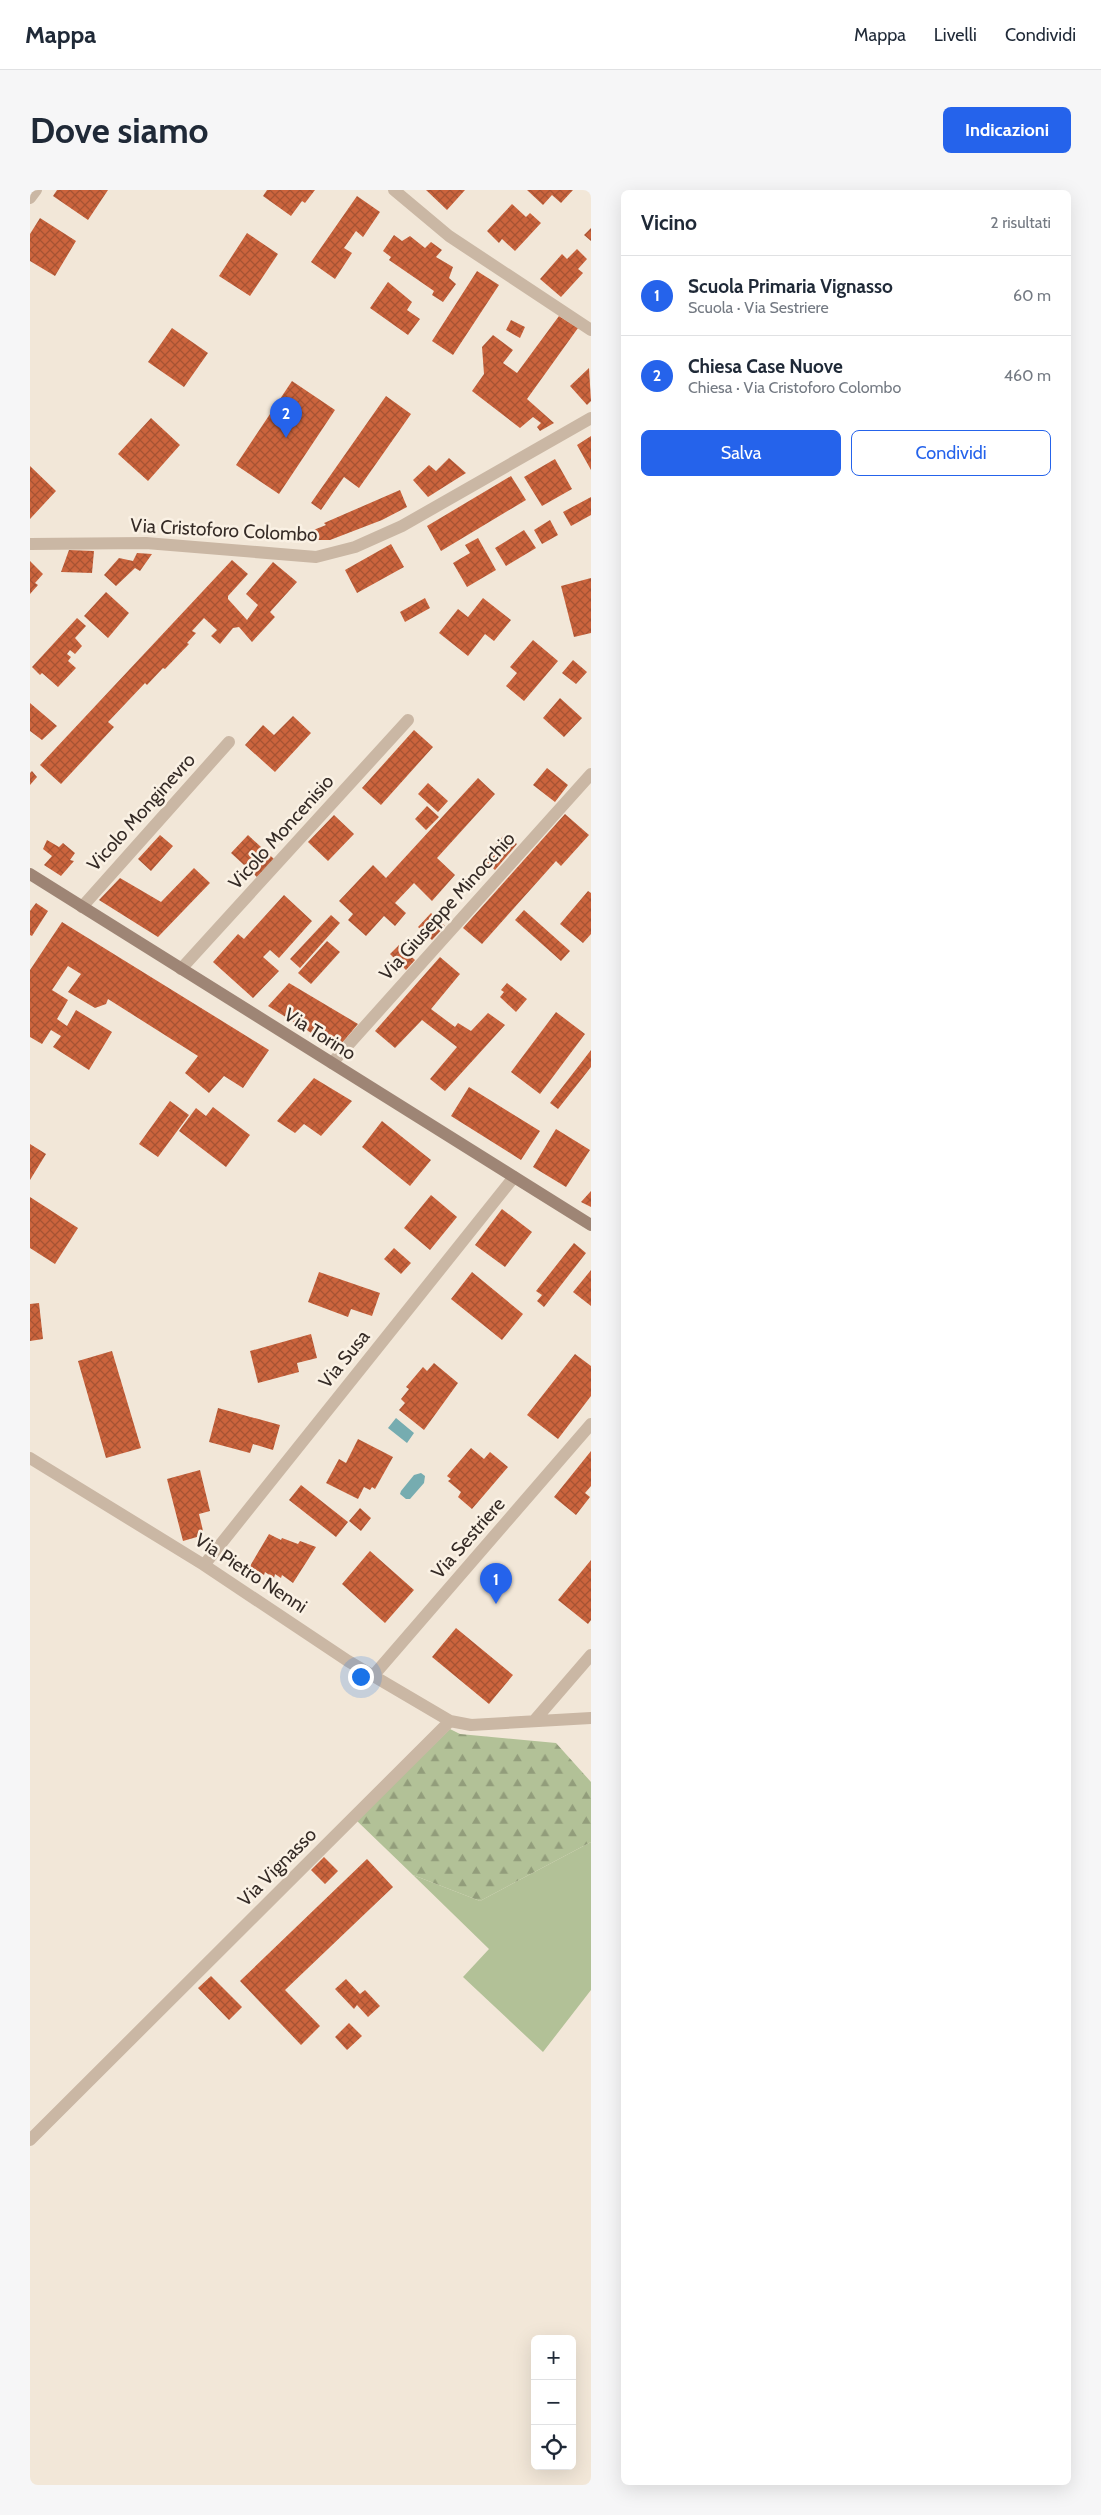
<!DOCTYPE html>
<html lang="it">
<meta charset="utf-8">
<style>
:root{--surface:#fff;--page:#f6f6f7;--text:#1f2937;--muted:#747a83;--line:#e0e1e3;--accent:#2563eb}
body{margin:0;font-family:Cabin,sans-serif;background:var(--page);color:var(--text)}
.controls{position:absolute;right:15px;bottom:15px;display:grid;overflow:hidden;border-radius:8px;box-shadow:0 5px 20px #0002}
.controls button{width:45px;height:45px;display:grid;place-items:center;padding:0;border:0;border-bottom:1px solid var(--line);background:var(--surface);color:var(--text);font:25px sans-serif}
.you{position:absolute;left:330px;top:1486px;width:18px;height:18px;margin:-12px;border:4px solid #fff;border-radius:50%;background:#1a73e8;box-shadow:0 0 0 8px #1a73e833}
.badge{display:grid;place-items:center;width:32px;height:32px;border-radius:50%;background:var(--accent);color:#fff;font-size:16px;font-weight:700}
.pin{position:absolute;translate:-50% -41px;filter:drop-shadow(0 1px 2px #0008)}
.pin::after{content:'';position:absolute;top:26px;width:18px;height:15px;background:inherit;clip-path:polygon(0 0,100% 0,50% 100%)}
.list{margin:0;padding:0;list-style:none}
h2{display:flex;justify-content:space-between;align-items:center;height:65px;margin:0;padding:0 20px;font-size:21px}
h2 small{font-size:16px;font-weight:400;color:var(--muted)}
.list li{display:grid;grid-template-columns:32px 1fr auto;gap:15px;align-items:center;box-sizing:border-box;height:80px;padding:0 20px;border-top:1px solid var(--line)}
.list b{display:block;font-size:19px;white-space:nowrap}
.list p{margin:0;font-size:16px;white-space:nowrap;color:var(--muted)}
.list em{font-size:16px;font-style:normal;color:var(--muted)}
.actions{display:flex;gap:10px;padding:15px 20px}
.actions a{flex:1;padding:11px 0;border:1px solid var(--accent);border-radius:8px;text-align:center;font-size:18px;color:var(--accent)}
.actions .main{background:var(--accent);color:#fff}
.icon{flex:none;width:28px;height:28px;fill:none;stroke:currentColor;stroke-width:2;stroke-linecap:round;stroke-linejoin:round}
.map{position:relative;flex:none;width:561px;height:2295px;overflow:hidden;border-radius:8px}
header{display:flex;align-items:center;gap:30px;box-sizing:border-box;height:70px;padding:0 25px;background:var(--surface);border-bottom:1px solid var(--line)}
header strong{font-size:24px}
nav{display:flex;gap:28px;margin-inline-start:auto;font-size:18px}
.intro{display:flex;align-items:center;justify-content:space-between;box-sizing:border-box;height:120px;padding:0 30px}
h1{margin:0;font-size:35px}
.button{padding:12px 22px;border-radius:8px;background:var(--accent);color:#fff;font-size:18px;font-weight:700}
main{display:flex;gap:30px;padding:0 30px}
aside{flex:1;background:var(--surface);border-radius:8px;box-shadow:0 5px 20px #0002}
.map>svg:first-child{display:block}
</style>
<header>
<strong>Mappa</strong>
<nav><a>Mappa</a><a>Livelli</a><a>Condividi</a></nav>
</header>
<div class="intro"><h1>Dove siamo</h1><a class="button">Indicazioni</a></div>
<main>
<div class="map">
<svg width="561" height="2295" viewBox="0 0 561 2295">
<defs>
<pattern id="forest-firs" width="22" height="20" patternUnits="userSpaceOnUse" patternTransform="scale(1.25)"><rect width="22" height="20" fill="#b2c197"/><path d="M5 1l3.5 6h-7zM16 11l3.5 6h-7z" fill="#929d7b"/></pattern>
<pattern id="building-cross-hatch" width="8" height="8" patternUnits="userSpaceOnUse" patternTransform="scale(1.25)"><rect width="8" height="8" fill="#cb643d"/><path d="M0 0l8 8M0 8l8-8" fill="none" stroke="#a65333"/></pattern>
</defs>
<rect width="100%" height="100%" fill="#f2e7d8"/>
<path fill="#b2c197" d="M561 1652V1800L513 1862 433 1787 459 1759 383 1685 450 1711Z"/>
<path fill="url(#forest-firs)" d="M420 1539 430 1544 526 1553 561 1592V1652L450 1711 383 1685 326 1630Z"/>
<path fill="#76acb0" d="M366 1228 384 1243 377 1253 358 1238Z
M391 1283 395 1286 394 1293 380 1309H376L370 1304 371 1301 384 1285Z"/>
<path fill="url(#building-cross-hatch)" d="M27 0H78L58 30 23 6Z
M237 0H285L275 13 272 11 261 26 233 6Z
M396 0H435L417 20Z
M497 0H543L531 13 522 5 513 15Z
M327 6 350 22 333 47 326 41 314 58 322 63 305 89 281 72Z
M482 14 496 27 500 23 511 33 485 61 472 49 469 53 457 41Z
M10 28 46 51 25 86 0 71V44Z
M561 38V51L554 45Z
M217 43 248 64 220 106 189 86Z
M364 45 372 51 380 46 395 58 401 52 412 60 406 67 423 77 419 88 426 94 413 112 402 105 404 101 359 70 361 67 353 61Z
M547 59 557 69 548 79 553 83 531 107 510 89 532 64 537 69Z
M447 81 469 95 423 165 402 151Z
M358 92 382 112 377 120 390 129 378 145 340 118Z
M529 126 548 138 497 209 524 233 510 241 507 237 511 233 503 227 490 238 442 201 454 184 452 157 463 145 483 160 473 173 487 183Z
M481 130 495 137 490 148 476 140Z
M142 138 178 163 154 197 118 172Z
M559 178 561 211 557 215 540 196Z
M262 191 305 220 249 304 206 275Z
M356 206 381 224 329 298 314 287 291 320 281 313Z
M121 228 150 255 118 291 88 264Z
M561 246V280L547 255Z
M419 268 436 283 398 307 383 290 399 275 406 281Z
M525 269 542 299 512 316 494 287Z
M0 276 26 301 0 329Z
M481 286 496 310 411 361 397 336Z
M370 300 377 317 352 330 300 350H279L276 343 296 335 294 333Z
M561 307V325L541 336 533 322Z
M520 330 528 345 512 354 504 340Z
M494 340 506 358 476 376 465 358Z
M448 348 466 380 437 397 423 373 440 363 435 355Z
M361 354 374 377 327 403 315 380Z
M39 360 64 361 62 383 31 382Z
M107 363 122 364 110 381 105 378 86 396 74 385 89 368 103 371Z
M202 370 218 384 198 406V409L217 430 228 415 216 404 243 372 267 392 240 422 245 427 222 452 209 437 203 438 190 454 181 446 187 440 174 428 162 441 166 443 157 453 159 454 135 479 133 478 117 495 115 493 78 532 84 537 31 594 10 575Z
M0 371 13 384 5 393 8 395 0 404Z
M561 388V443L544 447 531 396Z
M76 402 99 423 78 448 54 426Z
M395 408 400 418 375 432 370 422Z
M453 408 481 430 464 451 455 444 438 466 409 443 428 419 438 427Z
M47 428 56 436 45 448 52 456 45 464 40 460 37 464 41 467 38 471 46 478 28 497 12 483 10 485 2 477Z
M503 450 528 471 494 511 476 496 487 483 480 477Z
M543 470 557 482 546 494 532 483Z
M530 508 552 528 534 547 513 528Z
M0 513 27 536 12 550 0 541Z
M263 526 281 543 245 582 215 555 233 535 244 545Z
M384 540 403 557 351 615 332 598Z
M517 578 538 595 525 612 503 595Z
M2 581 7 587 0 595V583Z
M448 588 465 604 407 668 425 685 402 711 384 693 365 713 376 723 365 736 354 726 336 746 318 730 323 724 309 711 343 675 356 688Z
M398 593 418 611 408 622 388 604Z
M397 616 409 627 396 640 385 629Z
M535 624 559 645 531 676 526 671 452 754 433 738Z
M304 625 324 644 298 671 278 652Z
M475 644 487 654 465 680 453 669Z
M130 645 143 656 121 681 108 669Z
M218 645 244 669 227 687 201 663Z
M17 650 29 657 33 653 45 663 40 670 44 671 31 686 14 675 22 666 13 659Z
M164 678 180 693 128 747 69 710 90 688 131 712Z
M558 701 561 703V744L553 753 530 734Z
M254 705 282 731 249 768 240 760 233 767 249 781 223 808 183 772 208 744 214 749Z
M6 713 18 721 2 746 0 745V721Z
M494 720 540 761 531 771 485 730Z
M401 723 415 736 402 750 388 737Z
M301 725 310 733 270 778 260 769Z
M32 732 239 860 213 898 194 886 179 903 155 883 168 866 78 809 76 814 65 818 38 802 51 784 38 776 22 800 38 810 27 829 37 836 46 820 82 842 59 880 23 857 31 846 21 840 12 854 0 847V780Z
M297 751 310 762 281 794 268 783Z
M369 755 385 770 376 780 360 764Z
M410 767 430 784 401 819 425 837 428 833 441 841 458 823 475 835 415 901 400 889 427 857 392 830 365 858 345 841Z
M259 793 328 834 307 859 238 816Z
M477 793 497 809 486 822 470 807 474 802 471 800Z
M526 822 555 844 510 904 481 882Z
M561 860V877L528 919 520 913Z
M284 888 322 911 291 946 274 934 265 943 247 931Z
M439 897 510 941 491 970 421 926Z
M140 911 159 925 128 967 109 954Z
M183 917 220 945 196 977 149 941 166 918 176 926Z
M352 931 401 970 380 996 332 957Z
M526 939 560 960 536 997 503 977Z
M0 954 16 964 0 990Z
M561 1001V1017L551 1012Z
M401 1005 427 1027 400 1060 374 1038Z
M0 1007 48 1038 25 1074 0 1058Z
M472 1019 502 1042 475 1077 445 1055Z
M544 1053 556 1063 514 1117 507 1111 512 1105 506 1101Z
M364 1058 381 1073 371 1084 354 1069Z
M561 1080V1116L543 1102Z
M289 1082 350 1103 342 1126 321 1119 318 1127 278 1112Z
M442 1082 493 1124 472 1150 421 1109Z
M9 1113 13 1149 0 1151V1114Z
M281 1144 287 1168 267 1173 269 1182 228 1193 220 1161Z
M82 1161 111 1258 76 1268 48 1171Z
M545 1164 561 1176V1206L528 1249 497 1225Z
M404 1173 428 1193 394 1240 369 1220 375 1213 371 1209 379 1199 376 1197 393 1177 397 1181Z
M188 1218 250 1235 243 1260 223 1254 220 1263 179 1252Z
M328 1249 363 1267 345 1299 342 1297 340 1300 334 1297 328 1309 296 1293 309 1269 316 1273Z
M441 1258 454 1269 460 1262 478 1277 442 1319 428 1307 431 1302 418 1291 421 1289 417 1286Z
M561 1261V1296L555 1303 560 1307 546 1325 524 1307Z
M170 1280 180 1321 169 1324 174 1345 153 1351 137 1289Z
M271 1295 318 1332 306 1347 259 1310Z
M330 1318 341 1328 331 1341 319 1331Z
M239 1344 251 1350 252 1348 268 1354 270 1351 286 1357 263 1393 252 1385 251 1388 245 1384 244 1388 235 1382 234 1385 220 1376Z
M340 1361 384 1400 355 1433 312 1394Z
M561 1370V1430L558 1434 528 1410Z
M426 1438 483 1485 459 1514 402 1467Z
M294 1667 308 1681 295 1694 281 1680Z
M337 1669 363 1697 255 1800 290 1836 271 1855 210 1791Z
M181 1786 212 1817 199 1830 168 1798Z
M316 1789 330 1804 335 1800 350 1816 338 1827 327 1815 324 1819 305 1799Z
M319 1833 332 1846 317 1860 305 1847Z"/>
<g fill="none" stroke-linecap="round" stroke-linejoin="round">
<path stroke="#cab7a4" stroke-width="12" d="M364 0 419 46 561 140
M0 8 6 0
M0 354 116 353 286 367 325 357 372 336 561 228
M52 717 199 552
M151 779 378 530
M302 873 561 584
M0 1268 174 1375 318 1471 420 1531 441 1535 561 1528
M174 1375 484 987
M343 1486 561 1234
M504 1531 561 1465
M0 1950 420 1531"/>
<path stroke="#9e8575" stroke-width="12" d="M0 684 561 1035"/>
</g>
<g text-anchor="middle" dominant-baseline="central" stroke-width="5" stroke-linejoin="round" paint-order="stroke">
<g font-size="19" fill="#352b26" stroke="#faf1e4">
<text transform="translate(194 340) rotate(3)">Via Cristoforo Colombo</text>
<text transform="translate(111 622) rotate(-48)">Vicolo Monginevro</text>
<text transform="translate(251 642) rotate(-48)">Vicolo Moncenisio</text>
<text transform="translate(417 716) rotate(-48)">Via Giuseppe Minocchio</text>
<text transform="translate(290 844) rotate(32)">Via Torino</text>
<text transform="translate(314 1169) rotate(-51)">Via Susa</text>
<text transform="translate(438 1348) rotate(-49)">Via Sestriere</text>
<text transform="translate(221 1383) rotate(33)">Via Pietro Nenni</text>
<text transform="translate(247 1677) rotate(-45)">Via Vignasso</text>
</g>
</g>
</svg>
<div class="controls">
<button>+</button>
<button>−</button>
<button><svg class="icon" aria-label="locate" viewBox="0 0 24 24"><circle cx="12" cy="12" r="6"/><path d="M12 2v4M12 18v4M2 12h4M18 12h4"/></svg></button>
</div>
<div class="you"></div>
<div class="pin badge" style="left:466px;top:1414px">1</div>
<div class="pin badge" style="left:256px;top:248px">2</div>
</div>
<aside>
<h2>Vicino<small>2 risultati</small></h2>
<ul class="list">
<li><span class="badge">1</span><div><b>Scuola Primaria Vignasso</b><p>Scuola · Via Sestriere</p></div><em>60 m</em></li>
<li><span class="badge">2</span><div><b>Chiesa Case Nuove</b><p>Chiesa · Via Cristoforo Colombo</p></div><em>460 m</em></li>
</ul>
<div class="actions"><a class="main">Salva</a><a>Condividi</a></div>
</aside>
</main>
